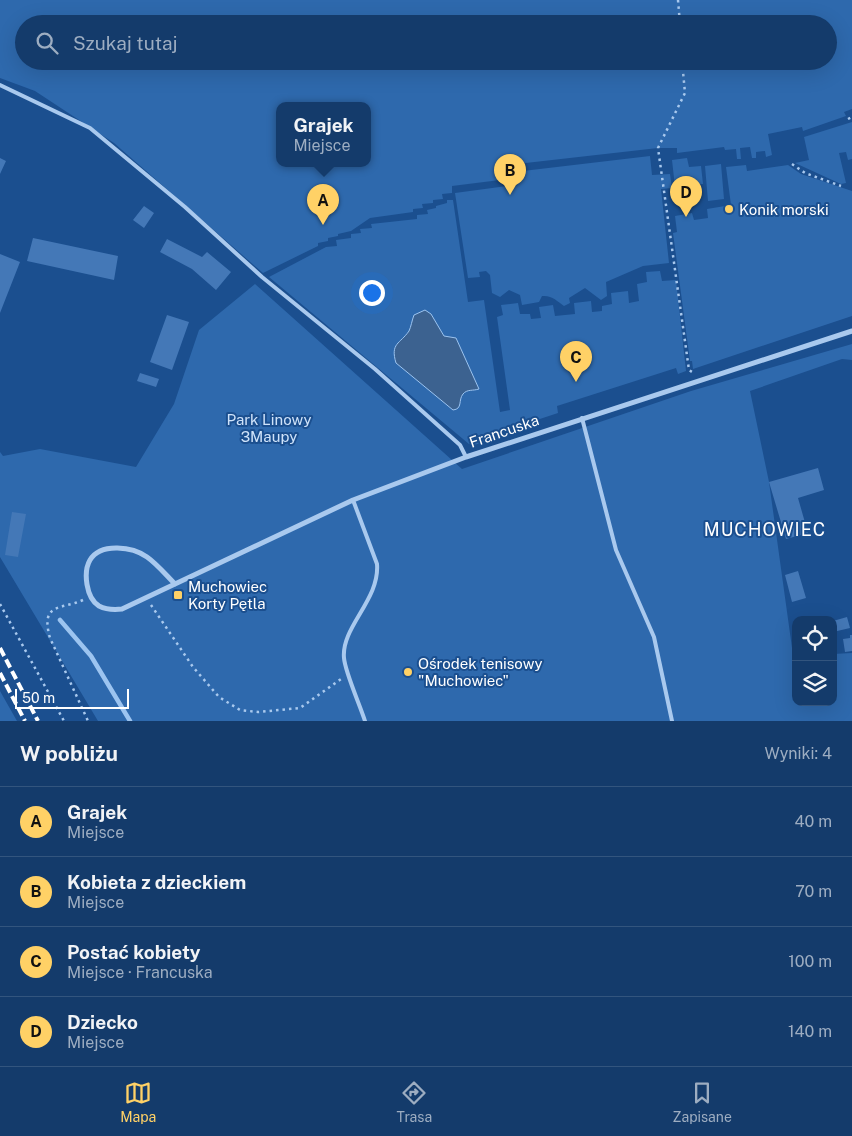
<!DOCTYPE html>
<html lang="pl">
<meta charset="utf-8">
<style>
:root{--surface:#143b6b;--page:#1d4271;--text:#f1f3f6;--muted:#9dadc1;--line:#33557e;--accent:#ffd166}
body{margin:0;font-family:"Public Sans",sans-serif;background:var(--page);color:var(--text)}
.controls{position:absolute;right:15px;bottom:15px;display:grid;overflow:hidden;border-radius:10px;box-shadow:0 5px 20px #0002}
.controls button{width:45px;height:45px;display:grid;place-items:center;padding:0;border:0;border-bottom:1px solid var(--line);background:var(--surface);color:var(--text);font:25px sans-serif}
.scale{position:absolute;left:15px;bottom:12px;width:114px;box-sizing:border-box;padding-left:5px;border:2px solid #fff;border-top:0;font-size:14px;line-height:18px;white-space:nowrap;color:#fff;-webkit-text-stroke:4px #1b4f8f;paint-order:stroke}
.you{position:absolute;left:371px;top:292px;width:18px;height:18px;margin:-12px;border:4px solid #fff;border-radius:50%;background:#1a73e8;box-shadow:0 0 0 8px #1a73e833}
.badge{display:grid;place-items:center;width:32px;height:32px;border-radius:50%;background:var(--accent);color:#111;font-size:16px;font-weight:700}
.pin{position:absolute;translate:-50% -41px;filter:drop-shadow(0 1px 2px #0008)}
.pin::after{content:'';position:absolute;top:26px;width:18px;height:15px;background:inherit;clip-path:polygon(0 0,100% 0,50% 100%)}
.popup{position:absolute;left:276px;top:102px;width:95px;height:65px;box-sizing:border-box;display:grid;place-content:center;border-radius:10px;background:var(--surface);filter:drop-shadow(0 1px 4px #0005);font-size:16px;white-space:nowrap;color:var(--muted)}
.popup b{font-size:19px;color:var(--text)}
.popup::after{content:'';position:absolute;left:50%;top:100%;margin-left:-10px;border:10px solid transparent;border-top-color:var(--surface)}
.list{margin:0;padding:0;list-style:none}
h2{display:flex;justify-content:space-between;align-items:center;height:65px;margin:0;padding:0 20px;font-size:21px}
h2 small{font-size:16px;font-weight:400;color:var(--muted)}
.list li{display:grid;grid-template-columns:32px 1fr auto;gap:15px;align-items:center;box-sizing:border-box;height:70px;padding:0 20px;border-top:1px solid var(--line)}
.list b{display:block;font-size:19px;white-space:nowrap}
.list p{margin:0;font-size:16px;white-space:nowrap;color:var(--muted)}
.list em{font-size:16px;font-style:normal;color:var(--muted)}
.icon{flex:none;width:28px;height:28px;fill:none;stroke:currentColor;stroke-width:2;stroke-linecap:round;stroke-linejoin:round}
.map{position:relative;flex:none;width:852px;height:721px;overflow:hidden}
.search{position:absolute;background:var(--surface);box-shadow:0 5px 20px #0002;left:15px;right:15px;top:15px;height:55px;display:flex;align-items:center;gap:12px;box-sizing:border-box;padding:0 18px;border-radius:28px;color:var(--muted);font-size:19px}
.sheet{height:345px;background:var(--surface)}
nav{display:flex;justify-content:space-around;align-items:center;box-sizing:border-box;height:70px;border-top:1px solid var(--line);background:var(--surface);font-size:14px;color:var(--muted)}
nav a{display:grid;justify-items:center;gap:2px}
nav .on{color:var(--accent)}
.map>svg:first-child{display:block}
</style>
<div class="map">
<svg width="852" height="721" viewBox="0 0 852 721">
<rect width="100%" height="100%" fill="#1b4f8f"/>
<path fill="#2e69ad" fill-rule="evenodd" d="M0 0H852V109L844 112 846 116 803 131 802 127 768 134 772 155 766 157 765 151 756 152V158H752L750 147 740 148 741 159H737L736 149 725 150 724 147 677 153V148H658L498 166 500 180 452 186V193L442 194 443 199 433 200V203L422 204 423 208 413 209V212L370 218 351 231 338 234V236L328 238V241L318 243V246L263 273 114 143 35 91 0 78ZM24 24H828V61H24ZM279 106H367V164H279Z
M852 122V159L848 160 846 152 839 153 846 183 841 184 795 163 809 160 804 137Z
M650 156 652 175 670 174 672 188 661 189 669 263 643 266 606 282 607 296 601 300 585 288 569 298 570 303 564 306C557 301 552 295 542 296L539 302 522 305 520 295 509 290 500 297 492 293 490 275 486 271 479 272 480 277 468 278 455 193 507 186 506 173Z
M687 158 689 167 701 166 703 184 675 187 672 160Z
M721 164 724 199 708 201 705 166Z
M746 165 747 171 788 165 801 174 852 191V316L693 369 692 361H690L673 233 677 232 675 216 692 213 694 220 708 218 707 209 731 205 726 167Z
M447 200H453L468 302 484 300 500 412 510 410 497 317 503 315 501 305 518 303 520 314H530L531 319 541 318 539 307 553 305 555 316 575 314 574 303 591 301 592 312 602 311V306L612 304 611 293 628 291 629 303 639 301 637 284 647 282 646 272 660 271 662 281 676 280 686 371 678 374 676 368 557 406 558 413 497 433V438L474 445 469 444 269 277 326 247 337 246 336 240 351 238V234L361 233 360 229 372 228 371 224 417 219V215L428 214 427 210 436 208V206L447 203Z
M255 284 462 469 691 391 852 344V360L842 359 750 391 769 482 793 655H796V702H833V654L852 653V721H98L0 557V452L3 456 40 449 136 467 174 404 199 330Z
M0 691 17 721H0Z"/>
<path fill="#3c6290" stroke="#9cc4f0" d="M425 310 431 314 444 336 456 338 479 389C473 391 467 389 463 394 458 400 463 409 453 410L396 363C390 343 400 344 409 331 411 327 412 320 414 315Z"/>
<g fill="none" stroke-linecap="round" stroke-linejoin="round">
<path stroke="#9cc4f0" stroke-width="4.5" d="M60 620 91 656 130 721"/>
</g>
<path fill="#4478b7" d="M0 158 6 161 0 174Z
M144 206 154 213 144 228 133 220Z
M33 238 118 256 114 280 27 261Z
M167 239 202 257 207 252 231 272 216 290 192 269 160 252Z
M0 254 20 262 0 313Z
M167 315 189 322 172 370 150 362Z
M140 373 159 379 156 387 137 381Z
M818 468 824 490 798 498 808 533 786 539 769 482Z
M12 512 26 514 18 557 5 555Z
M798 571 806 598 792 602 785 575Z
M847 617 850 628 833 632V621Z
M850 635H852V651L845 652 843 639 850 638Z"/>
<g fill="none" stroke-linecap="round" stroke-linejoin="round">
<path stroke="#a9c9ee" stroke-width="2.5" stroke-dasharray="2.5 4" stroke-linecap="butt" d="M678 0 680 24
M682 61 685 93 658 148 689 370 692 372
M848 119 852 117
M792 164 805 173 841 186
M83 600C61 610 40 602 50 638L88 721
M0 604 64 721
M151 605 193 667 219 697 240 710 258 712 300 708 341 679"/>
<path stroke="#a9c9ee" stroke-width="4" d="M0 85 90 128 185 207 262 277 375 369 460 445 466 457
M582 418 616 550 654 637 672 721
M353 500 377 564C380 600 341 627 344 658 345 672 360 705 365 721"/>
<path stroke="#a9c9ee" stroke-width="5" d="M175 584C166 575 157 564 147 557 133 547 101 542 90 560 83 572 86 598 99 606 107 610 114 610 122 609L353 500 466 457 852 331"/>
<path stroke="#fff" stroke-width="4" stroke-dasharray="9 4" stroke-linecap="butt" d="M0 648 38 721
M0 673 25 721"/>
</g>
<g fill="#ffd166" stroke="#1b4f8f" stroke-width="2">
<circle cx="729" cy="209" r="5"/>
<rect x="173" y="590" width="10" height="10" rx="2.5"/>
<circle cx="408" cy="672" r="5"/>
</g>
<g text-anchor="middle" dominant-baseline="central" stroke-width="4" stroke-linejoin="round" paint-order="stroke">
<g font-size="15" fill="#fff" stroke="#1b4f8f" text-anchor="start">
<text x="739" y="209">Konik morski</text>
<text x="188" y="586">Muchowiec<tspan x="188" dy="17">Korty Pętla</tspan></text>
<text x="418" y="663">Ośrodek tenisowy<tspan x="418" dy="17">"Muchowiec"</tspan></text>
</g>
<g font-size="15" fill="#cfe3fa" stroke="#1b4f8f">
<text x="269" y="419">Park Linowy<tspan x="269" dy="17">3Maupy</tspan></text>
</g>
<g font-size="15" fill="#fff" stroke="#1b4f8f">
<text transform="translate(504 431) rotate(-19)">Francuska</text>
</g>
<g font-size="18" letter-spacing="1" fill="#fff" stroke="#1b4f8f">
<text x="765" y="529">MUCHOWIEC</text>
</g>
</g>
</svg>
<div class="controls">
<button><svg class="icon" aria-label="locate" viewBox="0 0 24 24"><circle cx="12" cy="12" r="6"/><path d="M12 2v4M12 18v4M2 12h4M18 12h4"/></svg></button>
<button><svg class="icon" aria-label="layers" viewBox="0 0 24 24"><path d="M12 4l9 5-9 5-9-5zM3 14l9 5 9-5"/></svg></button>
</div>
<div class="scale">50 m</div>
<div class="you"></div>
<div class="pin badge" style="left:323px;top:225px">A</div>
<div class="popup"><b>Grajek</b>Miejsce</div>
<div class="pin badge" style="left:510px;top:195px">B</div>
<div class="pin badge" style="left:576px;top:382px">C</div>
<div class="pin badge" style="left:686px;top:217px">D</div>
<div class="search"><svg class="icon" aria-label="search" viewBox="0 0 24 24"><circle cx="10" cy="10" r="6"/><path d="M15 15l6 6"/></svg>Szukaj tutaj</div>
</div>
<section class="sheet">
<h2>W pobliżu<small>Wyniki: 4</small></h2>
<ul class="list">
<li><span class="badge">A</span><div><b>Grajek</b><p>Miejsce</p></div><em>40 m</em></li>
<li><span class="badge">B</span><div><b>Kobieta z dzieckiem</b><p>Miejsce</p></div><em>70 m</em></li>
<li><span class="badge">C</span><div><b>Postać kobiety</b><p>Miejsce · Francuska</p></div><em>100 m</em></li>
<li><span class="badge">D</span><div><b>Dziecko</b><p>Miejsce</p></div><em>140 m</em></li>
</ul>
</section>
<nav>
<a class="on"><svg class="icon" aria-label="map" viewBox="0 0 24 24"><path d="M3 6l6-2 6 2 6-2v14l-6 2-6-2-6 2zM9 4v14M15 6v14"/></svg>Mapa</a>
<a><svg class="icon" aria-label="directions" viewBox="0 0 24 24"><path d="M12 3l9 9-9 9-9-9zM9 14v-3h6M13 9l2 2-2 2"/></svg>Trasa</a>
<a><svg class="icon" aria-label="saved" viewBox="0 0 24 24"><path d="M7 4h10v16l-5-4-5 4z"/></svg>Zapisane</a>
</nav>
